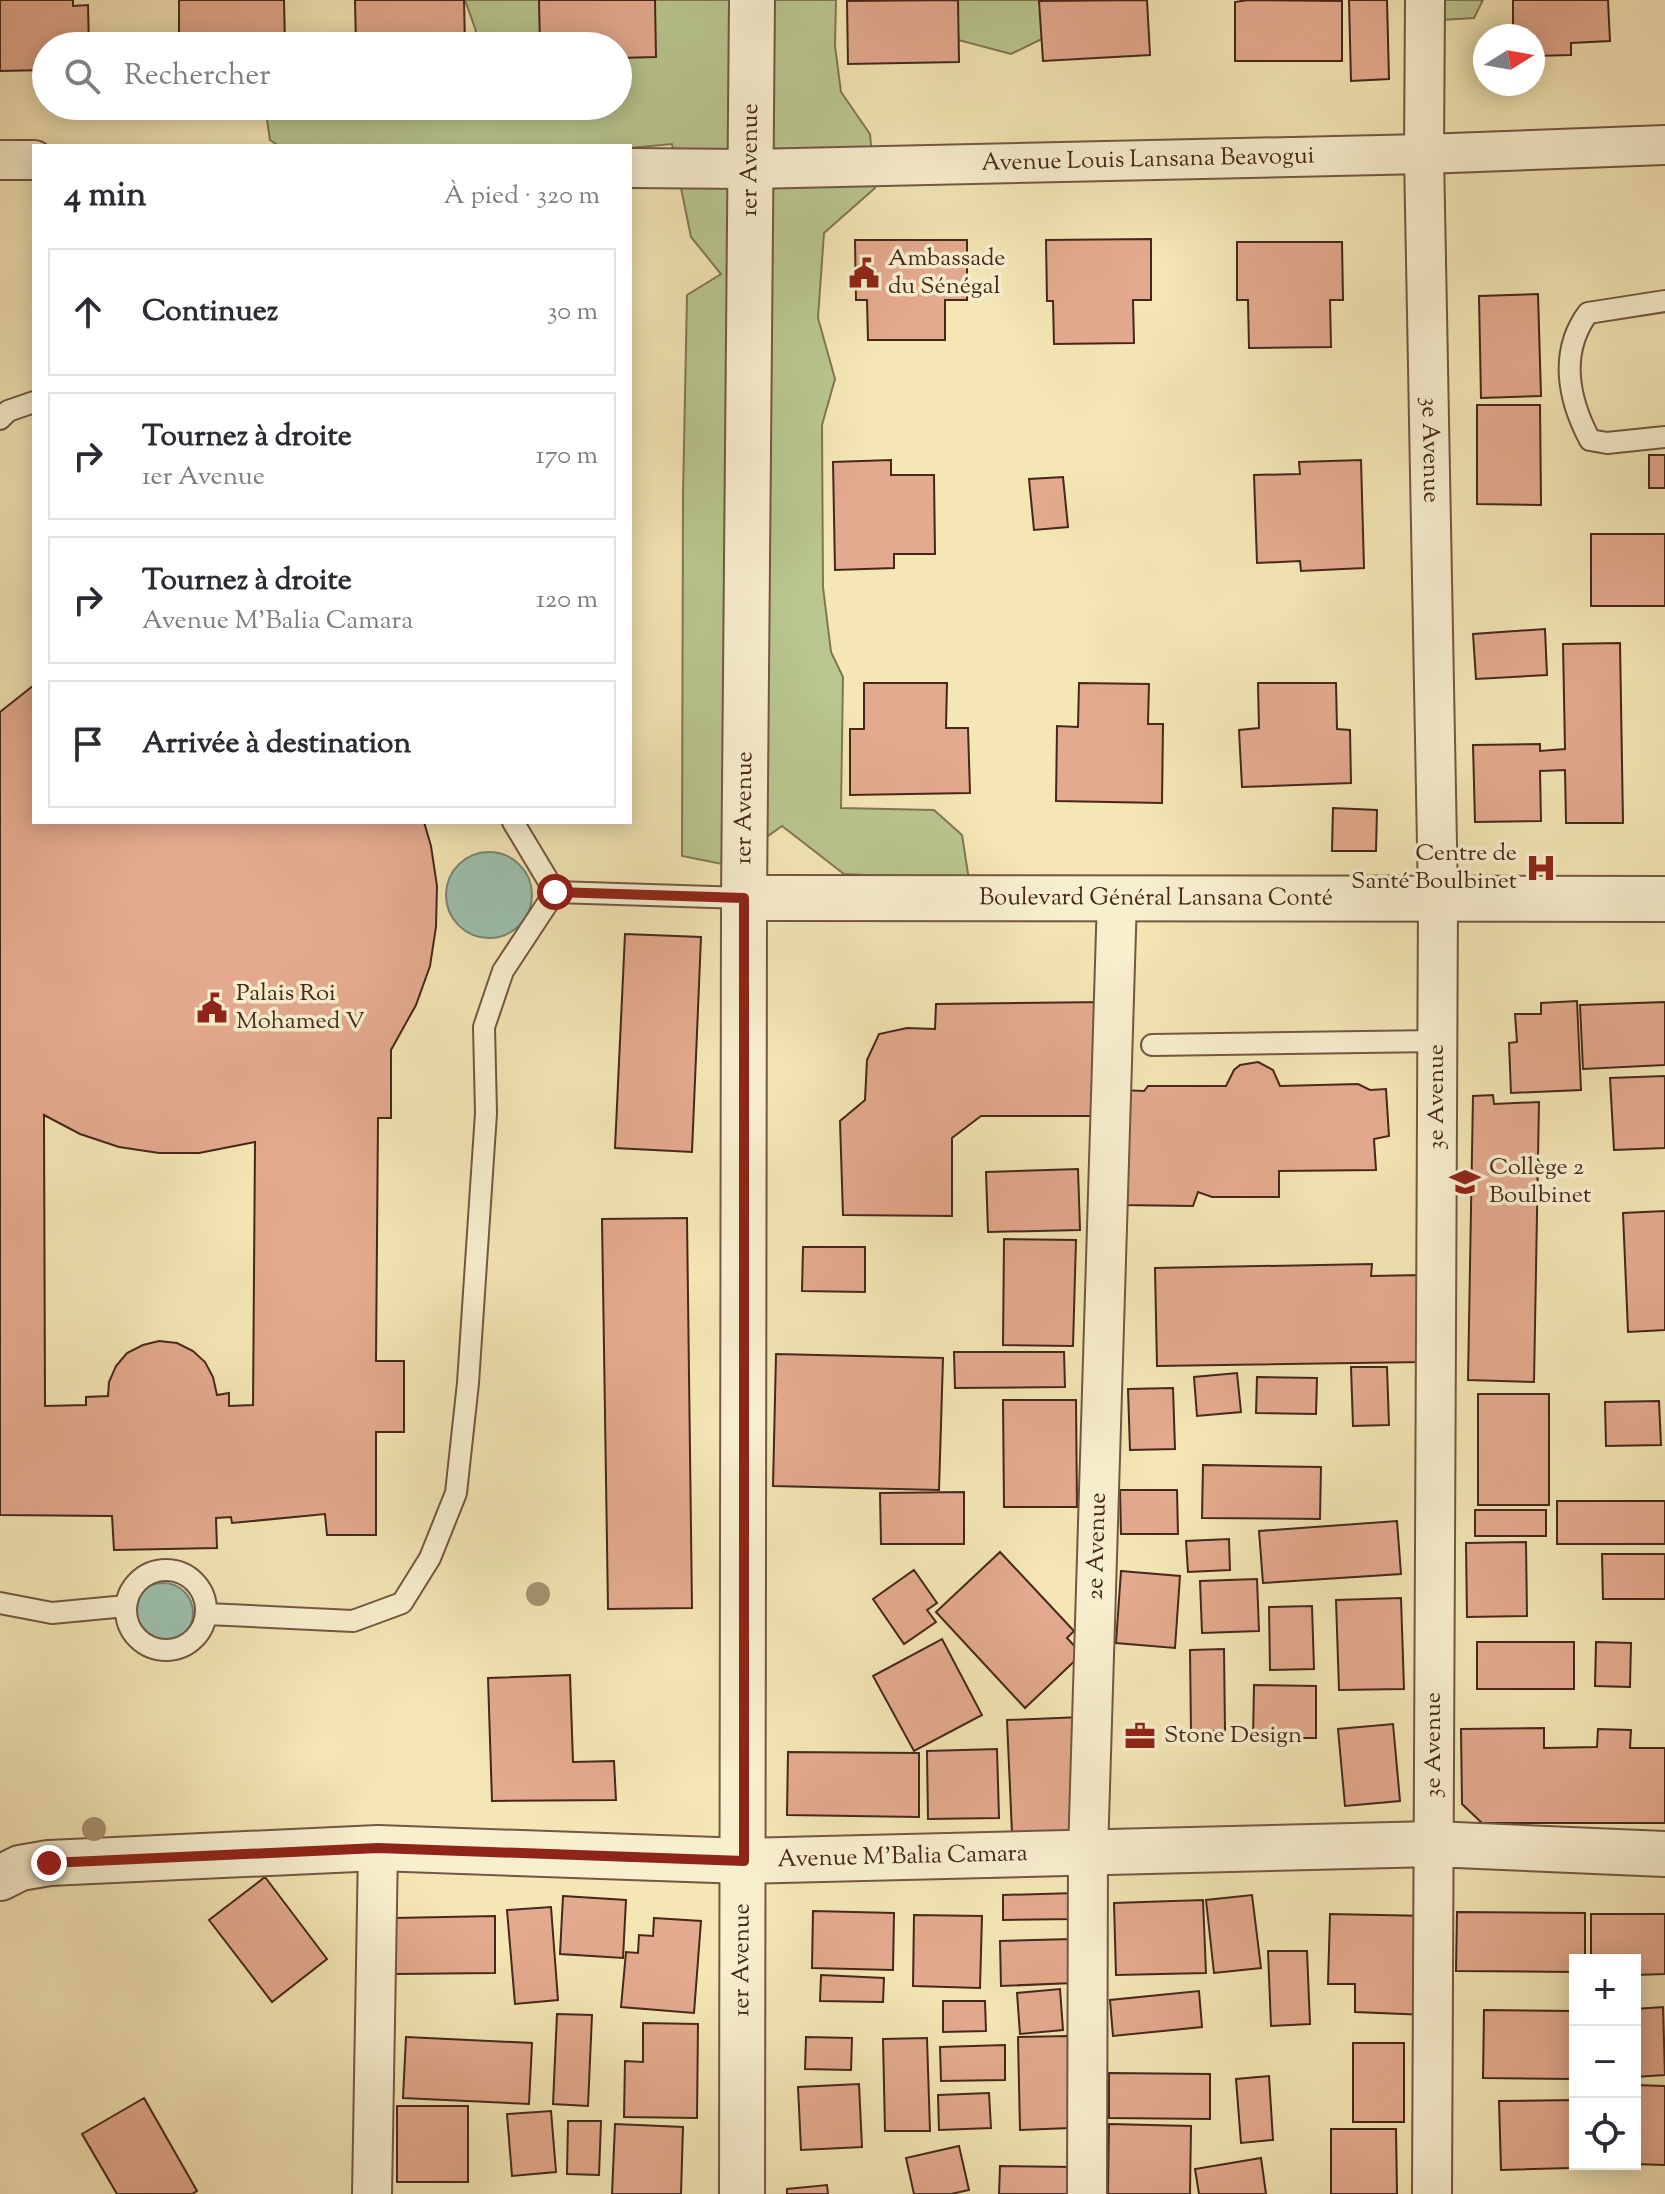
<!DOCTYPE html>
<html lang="fr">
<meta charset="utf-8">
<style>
:root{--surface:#fff;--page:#f2f2f3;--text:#2b2b33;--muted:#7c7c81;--line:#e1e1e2}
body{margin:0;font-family:"Sorts Mill Goudy",serif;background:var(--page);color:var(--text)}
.controls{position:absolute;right:24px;bottom:24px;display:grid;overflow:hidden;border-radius:0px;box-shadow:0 4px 20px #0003}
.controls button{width:72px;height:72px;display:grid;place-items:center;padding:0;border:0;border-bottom:2px solid var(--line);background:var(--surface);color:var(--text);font:40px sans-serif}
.compass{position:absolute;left:1473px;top:24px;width:72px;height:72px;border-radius:50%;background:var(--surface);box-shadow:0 4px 20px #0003;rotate:79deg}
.stop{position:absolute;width:24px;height:24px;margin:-18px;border:6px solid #8f2418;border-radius:50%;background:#fff}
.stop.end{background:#8f2418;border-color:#fff;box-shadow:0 2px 8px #0008}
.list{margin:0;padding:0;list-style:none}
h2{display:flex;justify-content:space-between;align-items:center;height:104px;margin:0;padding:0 32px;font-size:34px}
h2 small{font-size:26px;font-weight:400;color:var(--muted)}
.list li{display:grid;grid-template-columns:52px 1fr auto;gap:24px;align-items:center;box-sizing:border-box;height:128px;margin:0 16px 16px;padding:0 16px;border:2px solid var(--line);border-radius:0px}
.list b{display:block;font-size:30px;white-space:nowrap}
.list p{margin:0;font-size:26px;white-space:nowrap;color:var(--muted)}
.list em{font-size:26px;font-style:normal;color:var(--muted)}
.icon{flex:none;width:44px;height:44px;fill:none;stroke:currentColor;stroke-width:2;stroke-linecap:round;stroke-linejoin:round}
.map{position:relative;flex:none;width:1665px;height:2194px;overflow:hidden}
.search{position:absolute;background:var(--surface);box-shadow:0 4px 20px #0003;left:32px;top:32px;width:600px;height:88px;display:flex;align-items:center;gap:20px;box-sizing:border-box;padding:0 28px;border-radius:44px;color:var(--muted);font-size:30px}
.panel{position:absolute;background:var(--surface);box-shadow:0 4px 20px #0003;left:32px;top:144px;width:600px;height:680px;border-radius:0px}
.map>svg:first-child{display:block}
</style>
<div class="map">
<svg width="1665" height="2194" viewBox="0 0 1665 2194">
<rect width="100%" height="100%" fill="#f4e6b5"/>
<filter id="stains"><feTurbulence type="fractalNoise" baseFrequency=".0025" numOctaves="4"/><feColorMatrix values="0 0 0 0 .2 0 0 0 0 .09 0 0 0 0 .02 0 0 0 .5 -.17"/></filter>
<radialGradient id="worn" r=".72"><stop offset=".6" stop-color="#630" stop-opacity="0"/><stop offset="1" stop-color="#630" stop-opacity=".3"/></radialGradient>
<path fill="#b9c68f" stroke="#807654" stroke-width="2" d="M465 0H836L835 46 841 92 870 134 875 188 824 233 818 318 835 379 822 425 823 587 831 652 843 677 841 808 934 810 962 835 969 880 844 874 782 826 727 865 682 856 683 495 687 295 721 274 691 237 672 144 630 148V146H279L270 140 265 106H618V46H467L476 31Z
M947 0H1062L1054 33 1011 54 947 37Z
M1426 0H1483L1474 18 1441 20Z"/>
<path fill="#9cc0ae" stroke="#7a8373" stroke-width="2" d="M446 895a43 43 0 1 1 86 0a43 43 0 1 1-86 0Z
M133 1613a30 30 0 1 1 60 0a30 30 0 1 1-60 0Z"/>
<path fill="#e4aa8f" stroke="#46271a" stroke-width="2" fill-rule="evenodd" d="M0 0H73V6L88 5 89 46H46V70L0 71Z
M179 0H284L285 46H179Z
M355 0H464L465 46H356Z
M539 0H655L656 57 618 58V46H540Z
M958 0 959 62 848 64 847 1Z
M1147 0 1150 55 1043 61 1039 1Z
M1248 0 1342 1V61H1235V2Z
M1349 0H1387L1389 79 1351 81Z
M1513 0H1608L1610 41 1571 43V55L1533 56V36H1513Z
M1151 239V300H1133L1134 343 1054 344 1053 301H1047L1046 240Z
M855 240H967V300H945V340H868L867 300H856Z
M1237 242H1342L1343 300H1330L1331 347 1249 348 1248 300H1237Z
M1538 294 1541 396 1481 398 1479 296Z
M1477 405H1540L1541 505 1477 504Z
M1649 455H1665V488H1649Z
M891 460V475H934L935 554H894V568L835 570 833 462Z
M1361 460 1364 568 1301 571 1300 561 1257 563 1254 475 1300 474 1299 462Z
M1063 477 1068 527 1034 530 1029 479Z
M1591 534H1665V606H1591Z
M1545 629 1547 675 1476 679 1473 634Z
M1620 643 1623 823H1566L1565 770 1540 771 1541 821 1475 822 1473 745 1540 744V751L1565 749 1563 644Z
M864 683H947L946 728H968L970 793 850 795V729H864Z
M1079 683 1149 684 1148 724H1163L1162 803 1056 801 1057 726 1078 727Z
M1258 683H1336L1337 729 1350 730 1351 783 1242 787 1239 730 1259 728Z
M34 685V822H424L431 846 437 886 436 927 430 966 416 1005 391 1050V1118H378L376 1361H404V1432H376V1535H327L325 1514 232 1523 231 1517 216 1518 217 1548 114 1550 112 1516 0 1515V712ZM44 1115 80 1134 119 1147 159 1153H199L255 1142 253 1405 229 1406V1393L217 1395 213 1377 205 1362 193 1351 177 1343 159 1341 143 1345 127 1353 116 1366 109 1382 108 1396 86 1397V1405L45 1406Z
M1333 808 1377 810 1376 851H1332Z
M625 934 701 937 692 1152 615 1148Z
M1577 1001 1581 1090 1511 1093 1509 1043 1517 1042 1515 1014H1541V1003Z
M1107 1002 1108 1116H981L952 1138V1216L843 1215 840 1121 865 1100 867 1060 879 1034 907 1028 935 1029 936 1004Z
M1665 1002V1065L1583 1069 1580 1005Z
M1258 1062 1273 1070 1280 1086 1358 1084 1370 1090 1386 1089 1389 1136 1374 1139 1376 1170 1279 1171V1197H1212L1198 1192 1193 1206 1121 1205 1120 1090 1144 1091 1148 1086H1226L1234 1070 1240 1065Z
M1665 1076V1148L1614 1150 1610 1078Z
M1493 1095 1494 1104 1539 1102 1534 1382 1468 1380 1473 1096Z
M1078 1169 1080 1230 988 1232 986 1172Z
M1665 1211V1330L1628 1332 1623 1213Z
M687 1218 692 1608 608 1609 602 1219Z
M1004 1239 1076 1240 1073 1346 1003 1345Z
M803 1247H865V1292L802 1291Z
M1372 1264 1371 1276 1421 1275 1423 1362 1157 1366 1155 1268Z
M954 1352H1064L1065 1387 955 1388Z
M776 1354 943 1358 939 1490 773 1486Z
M1351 1367H1387L1389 1425 1353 1426Z
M1237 1373 1241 1412 1197 1416 1194 1377Z
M1257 1377 1317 1378 1316 1414 1256 1413Z
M1173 1388 1175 1449 1130 1450 1128 1389Z
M1478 1394H1549V1505H1478Z
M1003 1400H1076L1077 1507H1004Z
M1659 1401 1661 1445 1606 1446 1605 1402Z
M1203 1465 1321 1467 1320 1519 1202 1518Z
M1120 1490H1177L1178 1534H1121Z
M964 1492V1544H881L880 1493Z
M1557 1501H1665V1544H1557Z
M1475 1510H1546V1536H1475Z
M1397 1521 1401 1574 1263 1583 1259 1531Z
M1229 1539 1230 1570 1188 1572 1186 1541Z
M1526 1542 1527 1616 1467 1617 1466 1543Z
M1000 1552 1074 1631 1067 1638 1082 1654 1025 1708 936 1612Z
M1602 1554H1665V1599H1603Z
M914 1570 937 1603 927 1610 936 1622 904 1644 873 1599Z
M1121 1571 1180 1576 1175 1648 1116 1643Z
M1257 1579 1259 1631 1202 1633 1200 1581Z
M1401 1598 1404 1689 1339 1690 1336 1600Z
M1312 1606 1314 1669 1270 1670 1269 1607Z
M942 1639 982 1715 914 1751 873 1676Z
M1477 1642H1574V1689H1477Z
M1596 1642 1631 1643 1630 1687 1595 1686Z
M1224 1649 1225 1731H1191L1190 1650Z
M570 1675 573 1762 614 1761 616 1800 492 1801 488 1678Z
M1254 1685 1316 1686V1738H1253Z
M1081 1717 1086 1830 1012 1833 1007 1720Z
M1393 1724 1400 1801 1345 1806 1338 1729Z
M1544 1728V1748L1597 1747 1598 1729 1631 1730 1630 1748H1665V1823H1482L1462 1804 1461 1729Z
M997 1749 999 1818 928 1819 927 1751Z
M788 1752 919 1753V1817L787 1815Z
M265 1877 327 1959 272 2002 209 1920Z
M1075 1893V1919L1003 1920V1895Z
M1252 1895 1261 1968 1214 1973 1206 1900Z
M563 1896 626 1900 623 1958 560 1954Z
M1203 1900 1206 1973 1116 1975 1114 1903Z
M551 1907 558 2000 515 2004 507 1910Z
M813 1911 894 1913 893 1970 812 1968Z
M1457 1912 1585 1913V1960H1575V1972L1456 1971Z
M1330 1914 1429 1916 1427 2015 1355 2012V1984H1328Z
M1591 1914H1665V1974L1635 1975V1960H1591Z
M914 1915 982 1916 980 1988 913 1986Z
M495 1916V1973L395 1974 394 1918Z
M654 1918 701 1921 694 2013 621 2007 626 1952 638 1953 639 1935 653 1936Z
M1071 1939 1073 1983 1001 1986 1000 1941Z
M1268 1951H1307L1310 2024 1271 2026Z
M821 1975 884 1978 883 2002 820 2001Z
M1060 1989 1063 2030 1020 2034 1017 1993Z
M1199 1991 1202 2027 1113 2036 1110 2000Z
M943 2001H985L986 2031 943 2032Z
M1663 2007 1665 2075 1635 2077V2009Z
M1484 2010 1575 2011V2079L1483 2078Z
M557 2014 592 2015 588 2106 553 2104Z
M643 2023 698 2024 697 2118 624 2117 625 2061 643 2062Z
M1068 2036 1070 2128 1020 2130 1018 2037Z
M406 2037 532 2043 529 2104 403 2098Z
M806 2037 852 2038 851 2070 805 2069Z
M927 2038 930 2131H885L883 2039Z
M1353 2043H1404V2122H1353Z
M1005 2045V2080L941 2081 940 2047Z
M1109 2073 1210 2074V2119L1109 2118Z
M1269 2076 1273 2140 1241 2143 1236 2079Z
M859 2084 862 2147 801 2150 798 2087Z
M1635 2085 1665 2086V2165L1632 2164H1635Z
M989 2093 991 2128 939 2130 938 2095Z
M144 2098 197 2191 192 2194H117L82 2134Z
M1575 2100V2164H1607V2167L1501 2170 1499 2101Z
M397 2106H468V2182H397Z
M551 2111 556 2172 512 2176 507 2114Z
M568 2121H601L599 2175 567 2174Z
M615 2124 683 2127 681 2194H612Z
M1109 2124 1191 2126 1190 2194H1108Z
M1331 2129H1396L1397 2194H1331Z
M959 2146 969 2190 951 2194H914L906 2158Z
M1261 2158 1266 2194H1199L1195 2169Z
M1000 2166 1075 2167V2194H999Z
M827 2185 828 2194H787V2189Z"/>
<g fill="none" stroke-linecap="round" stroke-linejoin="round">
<g stroke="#725741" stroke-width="24">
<path id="service" d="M1665 301 1588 313C1559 352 1568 399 1590 440L1607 443 1665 437
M0 419 8 411 34 402
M513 822 555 892
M555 892 744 898
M1152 1045 1437 1041
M126 1610a40 40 0 1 1 80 0a40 40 0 1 1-80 0Z
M0 1603 52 1613 126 1606
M207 1614 353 1621 402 1603 430 1558 456 1493 468 1383 486 1113 484 1027 503 971 555 892"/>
</g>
<g stroke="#725741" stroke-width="42">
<g id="minor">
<path id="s1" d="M1425 0 1424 154 1438 898 1432 2194"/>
<path d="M0 160H34"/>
<path id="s2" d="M630 168 748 169 1424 154 1665 145"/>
<path d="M372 2194 378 1848"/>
<path id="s3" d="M1087 2194 1088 1853 1117 898"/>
</g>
</g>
<g stroke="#725741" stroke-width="48">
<g id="tertiary">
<path id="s4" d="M744 898 1665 899"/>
<path id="s5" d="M0 1878 20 1868 49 1863 378 1848 744 1861 1433 1844 1665 1854"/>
<path id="s6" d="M742 2194 744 898 752 0"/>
</g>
</g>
<use href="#service" stroke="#f8efcf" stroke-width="20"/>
<use href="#minor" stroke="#f8efcf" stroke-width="38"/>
<use href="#tertiary" stroke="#f8efcf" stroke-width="44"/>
</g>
<g fill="#a49370">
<circle cx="538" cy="1594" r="12"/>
<circle cx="94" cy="1829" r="12"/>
</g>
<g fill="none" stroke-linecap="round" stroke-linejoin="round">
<path stroke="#8f2418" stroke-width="10" d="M49 1863 378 1848 744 1861V898L555 892"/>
</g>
<defs>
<g id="civic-bare" transform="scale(2.4)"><path d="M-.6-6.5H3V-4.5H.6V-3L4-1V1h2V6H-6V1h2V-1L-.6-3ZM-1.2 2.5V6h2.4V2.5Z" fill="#8f2418" stroke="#f8efcf" stroke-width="2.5" paint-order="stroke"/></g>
<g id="hospital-bare" transform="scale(2.4)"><path d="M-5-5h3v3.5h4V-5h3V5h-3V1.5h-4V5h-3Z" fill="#8f2418" stroke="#f8efcf" stroke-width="2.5" paint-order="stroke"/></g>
<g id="school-bare" transform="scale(2.4)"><path d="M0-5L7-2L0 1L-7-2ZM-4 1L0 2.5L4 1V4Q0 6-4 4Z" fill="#8f2418" stroke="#f8efcf" stroke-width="2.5" paint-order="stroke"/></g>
<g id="office-bare" transform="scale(2.4)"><path d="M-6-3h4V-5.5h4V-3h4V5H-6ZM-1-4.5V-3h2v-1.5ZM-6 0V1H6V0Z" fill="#8f2418" stroke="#f8efcf" stroke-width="2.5" paint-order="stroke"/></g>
</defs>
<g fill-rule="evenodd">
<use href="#civic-bare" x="864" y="273"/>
<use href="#hospital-bare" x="1541" y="868"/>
<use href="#civic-bare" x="212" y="1008"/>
<use href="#school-bare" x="1465" y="1182"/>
<use href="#office-bare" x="1140" y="1736"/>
</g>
<g text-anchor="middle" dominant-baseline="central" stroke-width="7" stroke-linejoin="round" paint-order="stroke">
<g font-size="24" fill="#46271a" stroke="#f8efcf">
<text stroke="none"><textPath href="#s6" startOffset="2034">1er Avenue</textPath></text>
<text stroke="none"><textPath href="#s2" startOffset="518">Avenue Louis Lansana Beavogui</textPath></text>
<text stroke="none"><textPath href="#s1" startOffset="450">3e Avenue</textPath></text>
<text stroke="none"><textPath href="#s6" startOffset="1386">1er Avenue</textPath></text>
<text stroke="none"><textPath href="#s4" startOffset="412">Boulevard Général Lansana Conté</textPath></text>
<text transform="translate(1437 1097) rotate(-90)">3e Avenue</text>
<text stroke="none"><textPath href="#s3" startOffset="648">2e Avenue</textPath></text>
<text transform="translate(1434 1745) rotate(-90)">3e Avenue</text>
<text stroke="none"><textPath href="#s5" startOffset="906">Avenue M'Balia Camara</textPath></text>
<text stroke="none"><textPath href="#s6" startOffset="234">1er Avenue</textPath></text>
</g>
<g font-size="24" fill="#46271a" stroke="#f8efcf" text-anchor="start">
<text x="888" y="259">Ambassade<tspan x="888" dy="28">du Sénégal</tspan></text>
<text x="1517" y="854" text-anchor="end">Centre de<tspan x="1517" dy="28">Santé Boulbinet</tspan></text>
<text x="236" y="994">Palais Roi<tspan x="236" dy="28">Mohamed V</tspan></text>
<text x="1489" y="1168">Collège 2<tspan x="1489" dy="28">Boulbinet</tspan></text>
<text x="1164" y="1736">Stone Design</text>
</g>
</g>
<rect width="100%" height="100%" filter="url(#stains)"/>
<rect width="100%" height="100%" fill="url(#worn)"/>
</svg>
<div class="controls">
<button>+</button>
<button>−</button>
<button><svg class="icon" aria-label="locate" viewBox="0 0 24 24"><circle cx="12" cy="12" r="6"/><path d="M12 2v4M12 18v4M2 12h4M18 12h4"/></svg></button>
</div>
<svg class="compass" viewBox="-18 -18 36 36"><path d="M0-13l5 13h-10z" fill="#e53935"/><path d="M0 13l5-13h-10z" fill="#7c7c81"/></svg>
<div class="stop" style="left:555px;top:892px"></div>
<div class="stop end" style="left:49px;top:1863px"></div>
<div class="search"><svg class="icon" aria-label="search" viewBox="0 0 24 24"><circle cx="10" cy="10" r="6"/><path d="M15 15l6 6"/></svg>Rechercher</div>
<section class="panel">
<h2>4 min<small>À pied · 320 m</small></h2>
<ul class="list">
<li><svg class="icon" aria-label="ahead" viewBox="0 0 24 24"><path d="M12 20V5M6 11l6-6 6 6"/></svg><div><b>Continuez</b></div><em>30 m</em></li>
<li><svg class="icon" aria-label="right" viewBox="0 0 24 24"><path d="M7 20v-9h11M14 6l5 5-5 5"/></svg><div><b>Tournez à droite</b><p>1er Avenue</p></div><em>170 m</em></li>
<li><svg class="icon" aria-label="right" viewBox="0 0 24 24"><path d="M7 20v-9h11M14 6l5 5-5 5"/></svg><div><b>Tournez à droite</b><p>Avenue M'Balia Camara</p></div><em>120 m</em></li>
<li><svg class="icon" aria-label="arrive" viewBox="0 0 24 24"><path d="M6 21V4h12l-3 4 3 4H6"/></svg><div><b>Arrivée à destination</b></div></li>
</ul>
</section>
</div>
